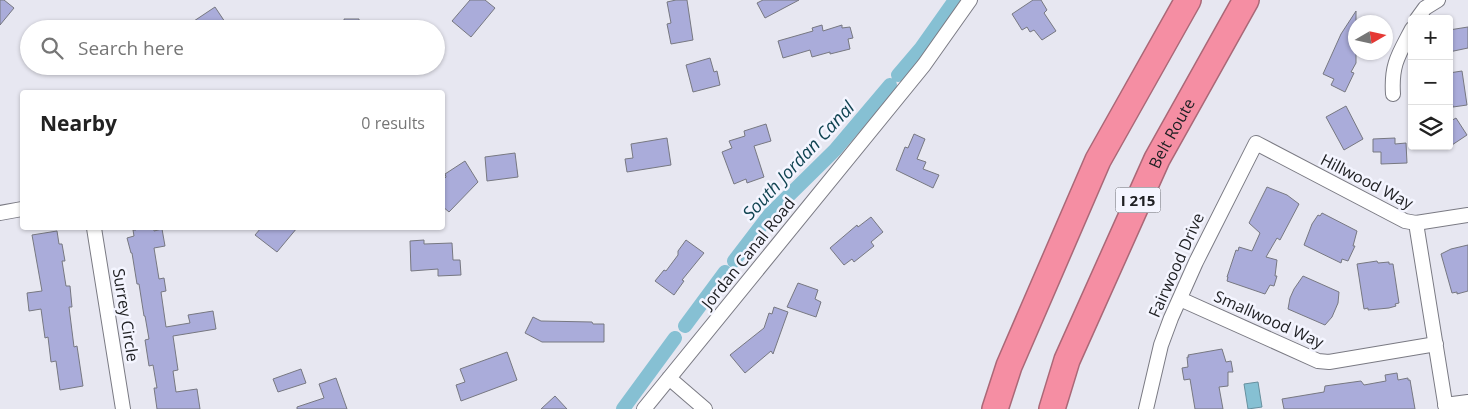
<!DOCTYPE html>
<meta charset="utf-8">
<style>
:root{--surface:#fff;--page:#f6f6f6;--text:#222;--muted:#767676;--line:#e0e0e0}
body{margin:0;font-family:"Open Sans",sans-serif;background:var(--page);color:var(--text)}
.controls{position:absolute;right:15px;top:15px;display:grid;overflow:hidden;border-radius:5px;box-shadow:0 1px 4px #0004}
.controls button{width:45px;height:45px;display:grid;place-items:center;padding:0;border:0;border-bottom:1px solid var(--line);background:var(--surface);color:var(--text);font:25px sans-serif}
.compass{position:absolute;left:1348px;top:15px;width:45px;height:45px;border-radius:50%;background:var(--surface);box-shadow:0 1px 4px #0004;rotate:81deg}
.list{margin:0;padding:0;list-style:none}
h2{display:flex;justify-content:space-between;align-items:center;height:65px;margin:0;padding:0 20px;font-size:21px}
h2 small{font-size:16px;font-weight:400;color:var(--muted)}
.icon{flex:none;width:28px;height:28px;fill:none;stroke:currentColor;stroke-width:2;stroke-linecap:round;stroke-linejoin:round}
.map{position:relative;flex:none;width:1468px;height:409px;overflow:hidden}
.search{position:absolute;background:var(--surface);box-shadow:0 1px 4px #0004;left:20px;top:20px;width:425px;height:55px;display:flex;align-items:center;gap:12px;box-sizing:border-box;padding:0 18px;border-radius:28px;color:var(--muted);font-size:19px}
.panel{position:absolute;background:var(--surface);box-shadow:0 1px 4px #0004;left:20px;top:90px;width:425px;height:140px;border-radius:5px}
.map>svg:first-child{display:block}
</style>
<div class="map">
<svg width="1468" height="409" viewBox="0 0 1468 409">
<rect width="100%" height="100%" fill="#e7e7f1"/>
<path fill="#86c0d3" stroke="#67909e" d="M1258 382 1262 407 1248 409 1244 384Z"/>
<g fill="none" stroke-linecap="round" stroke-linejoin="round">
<path stroke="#86c0d3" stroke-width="14" d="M898 75 921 48 955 0
M734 261 770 214 835 150 890 85
M685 326 725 272
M623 409 675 338"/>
</g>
<path fill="#aaacda" stroke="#777881" d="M0 0H4L14 8 0 25Z
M470 0H485L495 8 471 37 452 21Z
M676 0H687L693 40 671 44 667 24 671 23 667 2Z
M763 0H799L765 18 757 3Z
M1033 0H1041L1047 10 1044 13 1056 31 1042 40 1034 30 1030 32 1027 27 1022 30 1012 14Z
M215 7 225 22 223 23 227 29H199L194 21Z
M1356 11V63L1351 72 1354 73 1345 92 1331 85 1334 79 1323 74 1341 34Z
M344 19H359L360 29H345Z
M822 25 823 31 842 25V28L850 27 853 38 848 39 850 49 830 54V52L812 57 810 50 783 58 778 41 813 31 812 28Z
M1468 27V48L1449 52V30Z
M710 58 714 72 717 71 720 85 693 92 686 65Z
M1462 71 1467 105 1453 107 1452 102H1449V73Z
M1346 106 1363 139 1344 150 1326 117Z
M1456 118 1467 135 1449 147V122Z
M766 124 771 141 754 146 764 177 747 183 746 179 734 184 722 152 732 148 729 141 745 136 744 131Z
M914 134 925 139 917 159 926 162 923 169 939 175 933 188 896 170 905 147 908 148Z
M667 138 671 165 627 172 625 159 633 158 631 144Z
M1395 138V144L1406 143 1407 163 1381 164V152H1373V139Z
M515 153 518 177 487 181 485 157Z
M465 161 478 182 449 212 442 206V181L446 177 445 174Z
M1267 187 1287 195 1299 204 1280 240 1277 238 1266 257 1277 260 1275 276H1277L1274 286 1270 285 1265 294 1227 281 1228 277H1227L1236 250 1238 251 1239 247 1252 251 1260 233 1249 223Z
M1322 213 1357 231 1353 246H1355L1348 261 1342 259 1341 263 1304 245 1312 224 1318 215 1320 216Z
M871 217 883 232 871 242 874 246 854 262 852 259 844 265 830 248 857 225 858 227Z
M135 228H154V231L162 229 165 246 154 248 159 279 164 278 166 291 161 292 166 327 190 323 188 315 213 311 216 329 173 336 178 370 173 371 176 392 197 389 200 409H157L154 388H157L153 365 149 366 145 340 149 339 145 316H144L139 284H137L132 253H131L127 238 134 236 133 230H136Z
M261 228H297L277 252 255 235Z
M57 231 59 244H62L65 261H62L66 286H70L72 307H69L74 347 77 346 83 386 60 390 56 361 51 362 48 337 45 338 41 309 29 311 27 293 42 291 32 235Z
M424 240V244L452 243 453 260H460L461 275 438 276V269L411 271 410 241Z
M686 240 704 253 682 280 684 281 674 295 655 281 664 270 666 271 678 255V251Z
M1468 245V291L1457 294V292L1452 293 1441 254 1451 249Z
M1377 261 1378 263 1389 262V264H1393L1399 303 1395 304 1396 306 1389 308 1368 310V308L1364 309 1357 264Z
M1303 276 1339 292 1338 303 1332 317 1325 325 1288 309 1290 298 1294 289Z
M798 283 818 290 815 299 821 302 816 317 787 307Z
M774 307 788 312 773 354 771 351 745 373 730 355 764 328 769 313 772 314Z
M533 317 541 321 592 322 593 324H604V342H542L525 333Z
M1222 349 1226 362 1231 361 1233 372H1228V386L1219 387 1223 409H1195L1190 379 1184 380 1182 368 1188 367 1187 357H1189L1188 355Z
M507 352 517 380 461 401 456 385 465 382 460 369Z
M301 369 306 383 278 392 273 379Z
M1397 373 1398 380 1408 378V380H1410L1415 409H1284L1282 399 1324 392 1325 386 1361 381 1364 385 1386 381 1385 375Z
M336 378 347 409H297V407L324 398 319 384Z
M555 396 567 409H541Z"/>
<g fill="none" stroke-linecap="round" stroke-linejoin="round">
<g stroke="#7a7a83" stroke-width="16">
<path id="minor" d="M1417 19 1425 8 1438 0
M1393 94C1391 64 1399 54 1412 29
M0 213 22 209
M1416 223 1446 409
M94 228 123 409
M1180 299 1318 361 1329 362 1436 344
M669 378 705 409
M1445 405 1468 402
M644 409 924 65 970 0
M1146 409 1161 345 1171 318 1196 262 1256 143 1405 221 1416 223 1468 215"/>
</g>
<g stroke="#aa6877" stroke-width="28">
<g id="motorway">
<path d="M995 409 1009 366 1098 160 1188 0"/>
<path id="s1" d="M1052 409 1067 360 1157 159 1246 0"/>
</g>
</g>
<use href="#minor" stroke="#fff" stroke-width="14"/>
<use href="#motorway" stroke="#f58ea3" stroke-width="25"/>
</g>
<g text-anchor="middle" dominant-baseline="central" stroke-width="5" stroke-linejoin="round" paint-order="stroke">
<rect fill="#f4f5ff" stroke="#606166" stroke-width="1" x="1115.5" y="187.5" width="45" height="25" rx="4"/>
<g font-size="15" font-weight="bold" fill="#202124">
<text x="1138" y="200">I 215</text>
</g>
<g font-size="16" fill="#202124" stroke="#f4f5ff">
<text stroke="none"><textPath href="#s1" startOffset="301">Belt Route</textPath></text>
<text transform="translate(1367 181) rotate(27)">Hillwood Way</text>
<text transform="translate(748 253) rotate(-51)">Jordan Canal Road</text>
<text transform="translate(1176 265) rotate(-66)">Fairwood Drive</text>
<text transform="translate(126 315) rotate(81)">Surrey Circle</text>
<text transform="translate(1269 319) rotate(24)">Smallwood Way</text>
</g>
<g font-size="18" font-style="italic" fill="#114452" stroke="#f4f5ff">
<text transform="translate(798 160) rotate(-47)">South Jordan Canal</text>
</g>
</g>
</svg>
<div class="controls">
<button>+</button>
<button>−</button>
<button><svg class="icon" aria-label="layers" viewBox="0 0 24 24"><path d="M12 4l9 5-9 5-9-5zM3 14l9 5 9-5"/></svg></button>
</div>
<svg class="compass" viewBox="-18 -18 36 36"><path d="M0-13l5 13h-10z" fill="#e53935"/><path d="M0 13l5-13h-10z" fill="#767676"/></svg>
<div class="search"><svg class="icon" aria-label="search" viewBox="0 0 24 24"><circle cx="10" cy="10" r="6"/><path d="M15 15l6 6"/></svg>Search here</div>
<section class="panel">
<h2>Nearby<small>0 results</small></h2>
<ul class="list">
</ul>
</section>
</div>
